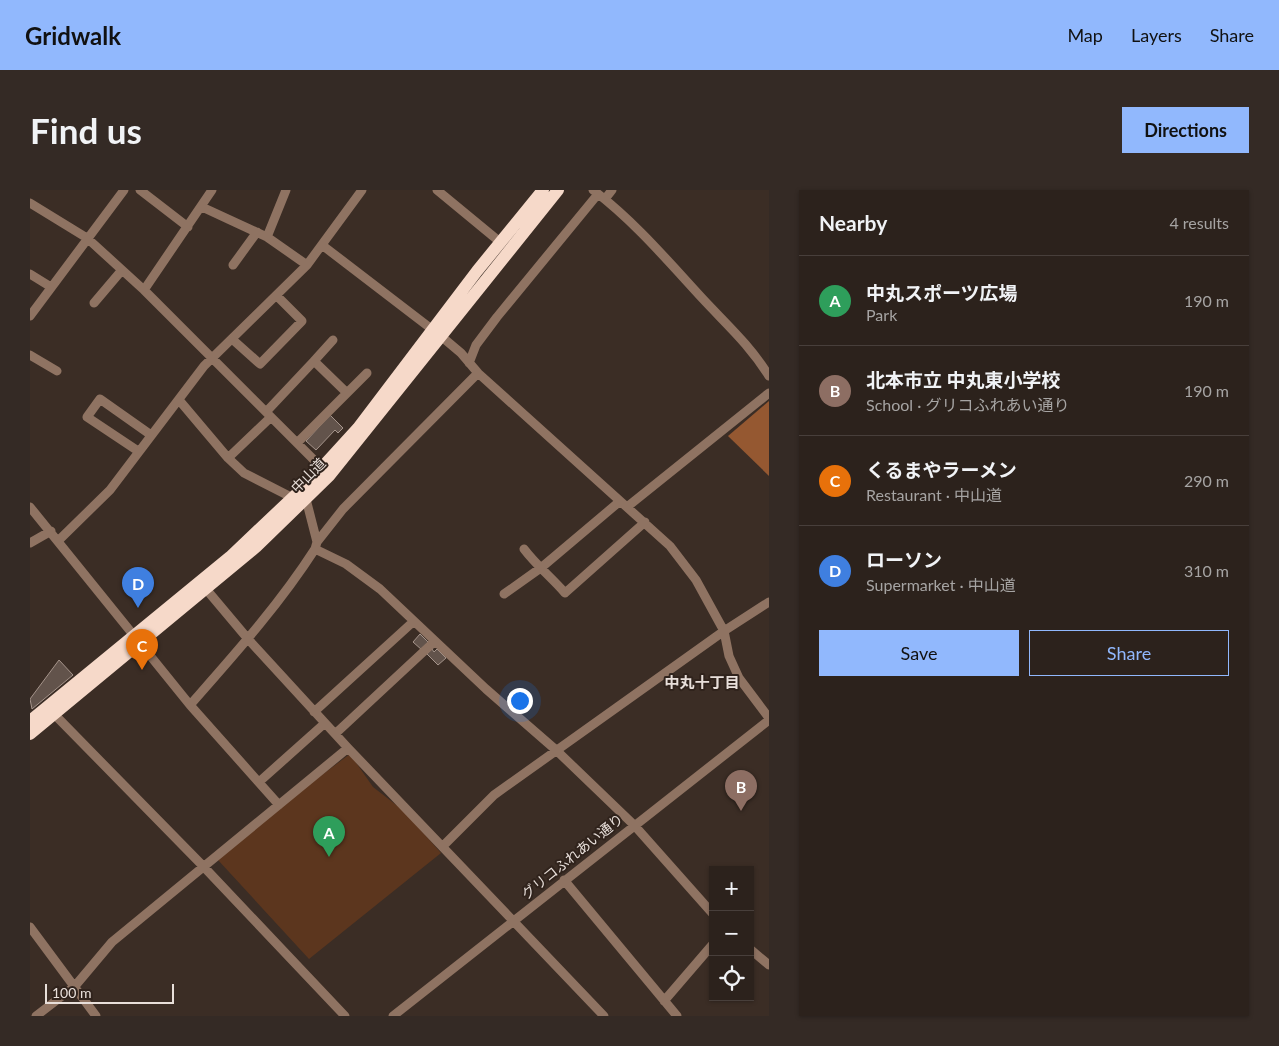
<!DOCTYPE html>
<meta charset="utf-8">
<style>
:root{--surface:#2c221c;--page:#342a25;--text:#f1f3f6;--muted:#a6a4a3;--line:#483f3b;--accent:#91b8fd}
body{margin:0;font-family:Lato,"Noto Sans JP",sans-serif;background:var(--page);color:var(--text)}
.controls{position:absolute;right:15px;bottom:15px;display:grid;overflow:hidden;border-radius:0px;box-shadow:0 1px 4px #0004}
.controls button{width:45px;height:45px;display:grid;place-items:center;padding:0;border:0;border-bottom:1px solid var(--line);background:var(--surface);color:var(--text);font:25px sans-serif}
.scale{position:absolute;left:15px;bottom:12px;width:129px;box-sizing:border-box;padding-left:5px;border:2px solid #e8dfda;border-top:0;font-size:14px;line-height:18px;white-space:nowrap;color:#e8dfda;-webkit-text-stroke:4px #30231c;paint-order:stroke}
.you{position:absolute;left:489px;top:510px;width:18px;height:18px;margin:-12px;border:4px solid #fff;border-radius:50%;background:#1a73e8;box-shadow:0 0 0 8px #1a73e833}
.badge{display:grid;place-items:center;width:32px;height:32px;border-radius:50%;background:var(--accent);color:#fff;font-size:16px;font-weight:700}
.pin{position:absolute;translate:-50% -41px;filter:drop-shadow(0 1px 2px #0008)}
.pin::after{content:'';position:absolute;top:26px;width:18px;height:15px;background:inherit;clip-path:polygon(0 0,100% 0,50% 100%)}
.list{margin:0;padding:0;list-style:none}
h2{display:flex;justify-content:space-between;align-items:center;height:65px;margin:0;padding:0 20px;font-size:21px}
h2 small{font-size:16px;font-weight:400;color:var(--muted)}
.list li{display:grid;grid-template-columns:32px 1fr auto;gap:15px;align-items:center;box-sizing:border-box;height:90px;padding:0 20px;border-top:1px solid var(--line)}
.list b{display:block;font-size:19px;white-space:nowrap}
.list p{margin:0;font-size:16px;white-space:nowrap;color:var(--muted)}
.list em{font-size:16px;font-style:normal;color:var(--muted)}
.actions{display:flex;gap:10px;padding:15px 20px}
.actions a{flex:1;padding:11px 0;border:1px solid var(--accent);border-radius:0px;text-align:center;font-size:18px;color:var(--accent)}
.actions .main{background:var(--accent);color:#111}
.icon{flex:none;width:28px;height:28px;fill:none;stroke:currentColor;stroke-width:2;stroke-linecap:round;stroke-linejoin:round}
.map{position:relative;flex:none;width:739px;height:826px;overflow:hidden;border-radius:0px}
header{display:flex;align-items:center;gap:30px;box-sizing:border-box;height:70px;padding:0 25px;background:var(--accent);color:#111}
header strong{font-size:24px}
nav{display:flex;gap:28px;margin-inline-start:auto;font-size:18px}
.intro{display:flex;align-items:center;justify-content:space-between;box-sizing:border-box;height:120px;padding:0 30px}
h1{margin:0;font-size:35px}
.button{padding:12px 22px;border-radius:0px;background:var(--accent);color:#111;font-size:18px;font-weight:700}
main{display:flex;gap:30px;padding:0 30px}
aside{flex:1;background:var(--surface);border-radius:0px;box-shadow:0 1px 4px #0004}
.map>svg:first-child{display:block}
</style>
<header>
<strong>Gridwalk</strong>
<nav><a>Map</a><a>Layers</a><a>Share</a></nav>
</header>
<div class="intro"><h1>Find us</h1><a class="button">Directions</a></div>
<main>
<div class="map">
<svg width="739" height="826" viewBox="0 0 739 826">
<rect width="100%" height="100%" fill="#3b2d25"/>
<path fill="#5c361e" d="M320 564 343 597 374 621 411 663 279 769 188 670 246 619Z"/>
<path fill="#955831" d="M739 211V286L698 246Z"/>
<path fill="#62534b" stroke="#a5948b" d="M300 225 313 238 308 243 305 240 286 260 276 251Z
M390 444 399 453 392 460 383 452Z
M402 459 404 462 407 459 416 468 408 475 397 464Z
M29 470 43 485 2 519 0 509Z"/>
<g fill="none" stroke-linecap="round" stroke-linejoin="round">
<path stroke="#8f7362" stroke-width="9" d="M110 0 158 37
M182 0 114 100 292 278
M256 0 237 47 277 75
M407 0 470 52
M563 0C604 31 637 70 672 108 697 135 719 154 739 186
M575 9 582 0
M0 13 57 48 114 100
M172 17 237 47
M203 75 227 42
M0 84 21 97
M64 113 92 80
M0 126 94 0
M202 149 230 174 272 131 247 106
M0 165 27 181
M284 171 303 150
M439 173 446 155 467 127 568 4
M448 183 640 356 666 390 694 441 699 466 709 488 739 528
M317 203 337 183
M149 210 198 268 214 283 263 308
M236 222 284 171 317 203 267 253
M108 261 57 227 70 209 121 245
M198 268 241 227
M276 309 287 352 285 359 316 374 350 399 456 499 526 560 604 635 683 724
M0 317 160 515 249 615
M597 317 739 203
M29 350 80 300 174 176 277 75 332 0
M287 352 313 319 448 183 431 163 412 147 292 55
M0 353 21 341
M494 359C506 375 522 388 535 403L615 332
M176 399 218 449 318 558 574 826
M474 404 512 377 589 312
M160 515C204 465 249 415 285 359
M284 522 384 431
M24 524 173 676 315 826
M305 544 405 451
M229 592 295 533
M413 656 464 605 694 441 739 412
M534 690 647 826
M0 737 66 826
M720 759 739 775
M634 811 683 754
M6 826 45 796 82 752 318 558
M363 826 739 530"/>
<path stroke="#f6d9c9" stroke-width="12" d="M0 531 200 367 276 295 328 238 447 81 513 0
M0 544 226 357 299 286 528 0"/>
</g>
<g text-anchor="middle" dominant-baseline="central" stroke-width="4" stroke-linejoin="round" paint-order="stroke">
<g font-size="14" fill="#e8dfda" stroke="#30231c">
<text transform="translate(278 285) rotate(-45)">中山道</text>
<text transform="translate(542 666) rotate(-39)">グリコふれあい通り</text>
</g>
<g font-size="15" font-weight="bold" fill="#e8dfda" stroke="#30231c">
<text x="672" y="492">中丸十丁目</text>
</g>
</g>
</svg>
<div class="controls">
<button>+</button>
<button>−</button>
<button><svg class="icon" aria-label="locate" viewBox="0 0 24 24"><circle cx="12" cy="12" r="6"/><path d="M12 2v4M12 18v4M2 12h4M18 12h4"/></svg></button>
</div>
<div class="scale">100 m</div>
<div class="you"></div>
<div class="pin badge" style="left:299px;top:667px;background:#2e9e5b">A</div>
<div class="pin badge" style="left:711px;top:621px;background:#8d6e63">B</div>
<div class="pin badge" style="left:112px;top:480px;background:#e8710a">C</div>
<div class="pin badge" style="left:108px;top:418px;background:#3f7fe0">D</div>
</div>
<aside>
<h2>Nearby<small>4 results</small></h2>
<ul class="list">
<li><span class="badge" style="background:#2e9e5b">A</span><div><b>中丸スポーツ広場</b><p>Park</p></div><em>190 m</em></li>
<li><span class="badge" style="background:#8d6e63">B</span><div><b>北本市立 中丸東小学校</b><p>School · グリコふれあい通り</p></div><em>190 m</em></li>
<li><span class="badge" style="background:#e8710a">C</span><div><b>くるまやラーメン</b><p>Restaurant · 中山道</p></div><em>290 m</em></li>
<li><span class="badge" style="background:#3f7fe0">D</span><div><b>ローソン</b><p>Supermarket · 中山道</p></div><em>310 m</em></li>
</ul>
<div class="actions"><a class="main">Save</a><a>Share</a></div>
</aside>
</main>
